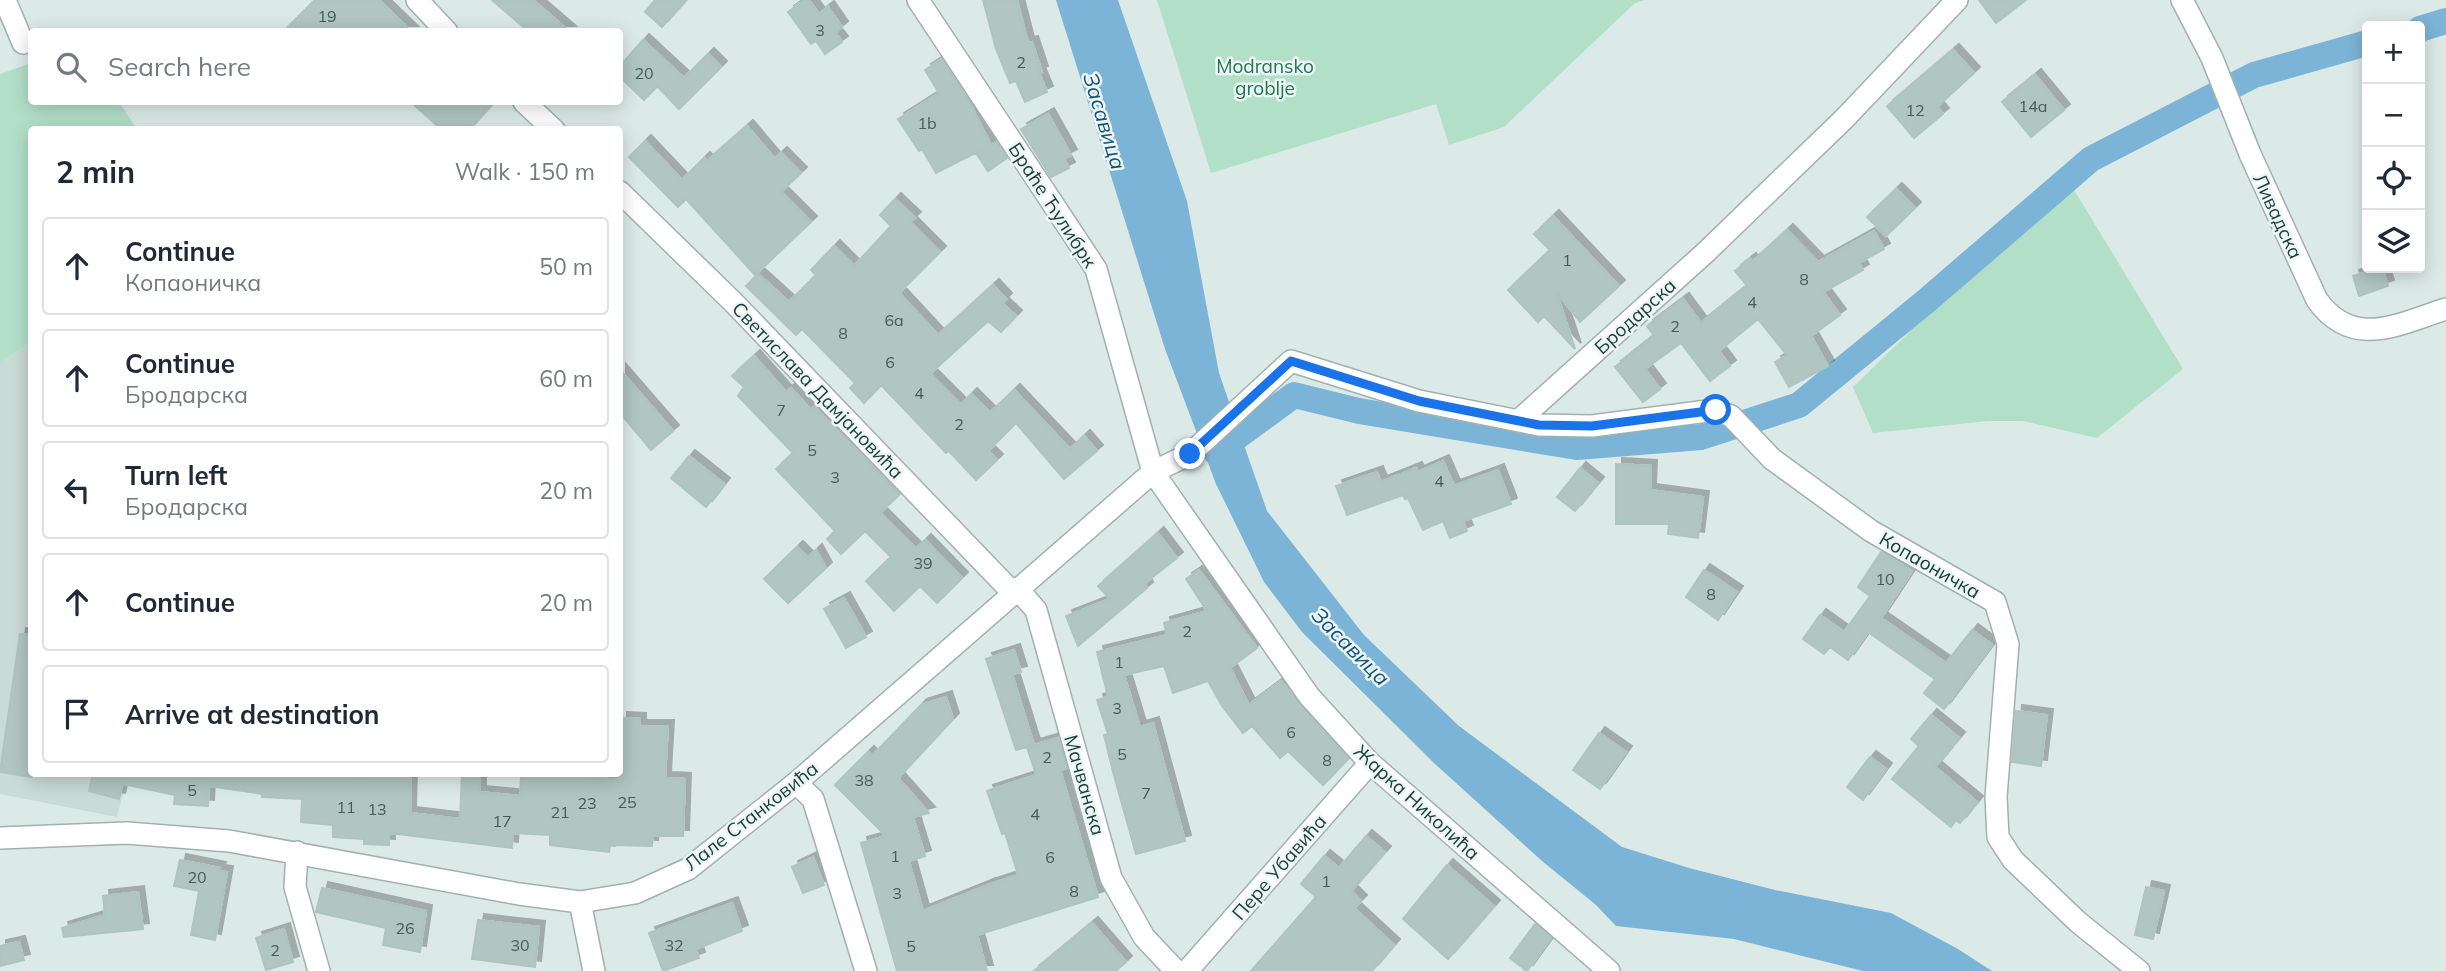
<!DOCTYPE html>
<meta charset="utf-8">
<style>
:root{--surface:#fff;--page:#f6f6f7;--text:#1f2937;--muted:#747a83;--line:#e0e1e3}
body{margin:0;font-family:Mulish,sans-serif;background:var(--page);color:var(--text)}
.controls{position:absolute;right:21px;top:21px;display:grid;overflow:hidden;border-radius:7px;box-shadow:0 4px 18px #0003}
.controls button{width:63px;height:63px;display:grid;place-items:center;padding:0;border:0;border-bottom:2px solid var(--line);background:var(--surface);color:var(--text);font:35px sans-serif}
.stop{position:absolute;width:21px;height:21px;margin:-16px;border:5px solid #1a73e8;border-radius:50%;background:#fff}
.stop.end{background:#1a73e8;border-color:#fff;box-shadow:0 2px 7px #0008}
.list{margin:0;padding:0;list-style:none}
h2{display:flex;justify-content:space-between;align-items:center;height:91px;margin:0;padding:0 28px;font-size:30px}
h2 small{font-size:23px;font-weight:400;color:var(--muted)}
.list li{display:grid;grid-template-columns:46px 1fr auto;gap:21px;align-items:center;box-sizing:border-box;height:98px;margin:0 14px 14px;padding:0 14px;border:2px solid var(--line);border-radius:7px}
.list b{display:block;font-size:26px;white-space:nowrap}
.list p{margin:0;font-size:23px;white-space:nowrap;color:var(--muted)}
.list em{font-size:23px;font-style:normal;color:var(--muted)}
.icon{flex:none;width:38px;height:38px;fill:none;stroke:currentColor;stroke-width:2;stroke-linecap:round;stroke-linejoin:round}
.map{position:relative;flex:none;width:2446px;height:971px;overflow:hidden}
.search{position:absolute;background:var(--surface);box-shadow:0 4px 18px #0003;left:28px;top:28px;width:595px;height:77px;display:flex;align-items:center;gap:18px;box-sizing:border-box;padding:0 24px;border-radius:7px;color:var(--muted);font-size:26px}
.panel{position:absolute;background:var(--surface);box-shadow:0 4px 18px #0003;left:28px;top:126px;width:595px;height:651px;border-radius:7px}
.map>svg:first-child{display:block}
</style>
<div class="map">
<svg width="2446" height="971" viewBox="0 0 2446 971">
<defs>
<filter id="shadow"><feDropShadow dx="6" dy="-6" stdDeviation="0" flood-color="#0004"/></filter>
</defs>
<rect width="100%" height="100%" fill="#dceae7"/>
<path fill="#cadad6" d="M31 342 32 774H128L117 817 0 794V362Z"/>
<path fill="#b2dfc8" d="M1157 0H1645L1635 3 1504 127 1449 145 1436 104 1211 173Z
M31 63 32 102H119L137 129 32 130 31 342 0 362V74Z
M2074 190 2183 369 2097 438 2023 421H1988L1873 433 1853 387 1969 274Z"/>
<path fill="#7cb4d7" d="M1056 0H1118L1187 201 1219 373 1267 511 1364 635 1459 726 1622 847 1689 868 1775 890 1891 913 1958 949 1992 971H1863L1734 939 1616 926 1596 905 1542 861 1434 763 1302 632 1264 582 1216 484 1165 349Z"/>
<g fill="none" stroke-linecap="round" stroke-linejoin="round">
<path stroke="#7cb4d7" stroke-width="26" d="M2420 29 2446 21
M1216 452 1294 395 1359 411 1577 447 1701 437 1799 405 1925 302 2091 159 2254 75 2367 43"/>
</g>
<path fill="#b1c5c1" stroke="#aec4c0" stroke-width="2" filter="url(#shadow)" d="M315 0H379L412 32H283Z
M492 0H533L570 32H529Z
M655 0H686L662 27 645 12Z
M804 0H809L819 14 828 7 842 27 835 33 842 42 825 54 816 41 811 44 788 12Z
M983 0H1017L1028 43 1032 42 1042 72 1039 73 1047 92 1025 102 1016 81 1010 83 996 49Z
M1979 0H2026L1996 23Z
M643 40 684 78 708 54 721 67 679 109 657 86 644 100 620 77V66Z
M1953 50 1974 73 1937 107 1943 114 1914 138 1887 106Z
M942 59 967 98 991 145 996 142 1007 158 988 171 976 153 981 150 936 173 922 149 919 151 898 119 939 93 925 70Z
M2035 75 2064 110 2031 137 2002 102Z
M411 102H494L469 130H442Z
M1048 114 1071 155 1064 159 1069 168 1051 177 1021 129Z
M747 126 775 159 781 153 801 173 781 192 811 222 755 275 686 199 678 207 629 157 645 141 682 180 704 158 707 161Z
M1896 189 1915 208 1886 236 1867 217Z
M895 199 915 218 910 222 940 252 899 293 938 335 993 285 1006 299 1002 303 1016 316 1001 332 988 321 930 374 961 405 971 394 990 413 1014 390 1070 449 1084 436 1097 451 1064 479 1016 423 988 451 997 460 976 480 949 451 946 453 881 385 864 403 850 388 855 383 802 329 796 335 746 286 758 274 789 302 816 275 811 270 834 246 854 266 891 226 880 215Z
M1553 216 1619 286 1580 322 1556 291 1575 349 1544 316 1538 322 1508 290 1550 250 1534 234Z
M1787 230 1818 262 1874 231 1884 249 1859 263 1863 270 1823 292 1840 315 1811 336 1828 366 1789 387 1775 362 1787 355 1758 319 1719 351 1730 366 1710 381 1681 343 1645 369 1660 389 1643 402 1615 367 1654 336 1647 326 1683 299 1701 323 1747 286 1735 271 1750 259 1752 262Z
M2378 268H2382L2388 286 2359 296 2353 276Z
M754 356 786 392 791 388 811 410 814 407 900 494 880 513 916 549 925 540 962 578 937 603 920 586 894 611 866 581 891 557 865 531 841 554 827 539 835 531 776 469 793 453 738 396 744 387 732 376Z
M620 370 673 431 651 450 620 413Z
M689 456 724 484 706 507 671 478Z
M1443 461 1454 486 1498 470 1511 504 1463 521 1467 531 1450 538 1443 521 1423 530 1408 498 1405 499 1403 495 1347 515 1336 486 1377 472 1381 482 1416 468 1418 472Z
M1616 464 1651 466 1650 490 1703 497 1698 538 1668 534 1669 524H1616Z
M1580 468 1598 483 1575 511 1557 497Z
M1158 533 1177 558 1145 583 1147 588 1078 646 1066 616 1110 599 1098 586Z
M797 547 808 558 816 550 826 568 788 603 764 579Z
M1881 552 1912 571 1881 618 1946 663 1972 630 1992 645 1944 709 1924 693 1935 679 1868 632 1848 660 1830 647 1824 654 1803 639 1820 615 1844 632 1870 596 1858 587Z
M1199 570 1257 648 1230 668 1249 705 1281 681 1348 759 1323 785 1288 751 1280 758 1252 726 1243 733 1222 706 1208 681 1173 693 1164 666 1124 675 1140 727 1153 723 1185 841 1136 854 1113 772 1104 735 1108 734 1097 700 1108 697 1097 652 1167 635 1164 623 1207 611 1186 579Z
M1704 570 1737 592 1718 620 1686 597Z
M844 598 866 637 846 648 824 609Z
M20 634 32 635V777L0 772Z
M1014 650 1021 672 1012 674 1034 745 1016 750 986 659Z
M946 697 953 719 898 778 929 813 913 817 925 856 909 861 923 911 990 884 992 887 991 884 1018 875 1005 833 1002 834 987 791 1036 775 1027 747 1058 738 1067 768 1060 770 1098 897 977 935 987 971H897L861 843 886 836 835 785 868 752 872 756 921 705Z
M2016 711 2047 715 2041 766 2012 762Z
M1931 715 1959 738 1935 767 1977 802 1960 823 1956 820 1951 827 1892 779 1919 746 1911 739Z
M621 718 640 719V726H668L665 778 685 779 683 836H653L652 846 610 845 609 852 550 845V835L513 833 512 848 389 833V845L364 844V839L333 837V825L301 822 302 799 262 797V794L209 786 208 806 174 804 175 795 123 784 119 799 89 791 93 774H192V776L205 777V774H319L366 777V774H411L410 813 460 819 462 774H480V792L520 796 521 774H568L618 780Z
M1599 733 1626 752 1600 789 1573 770Z
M1870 757 1886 769 1863 800 1847 787Z
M1366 836 1385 852 1351 891 1361 901 1354 908 1394 945 1372 971H1251L1316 897 1301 884 1324 856 1339 868Z
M813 857 824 885 803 893 792 867Z
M180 860 220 868 219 871 227 872 215 940 191 935 199 891 174 886Z
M1447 865 1494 906 1448 959 1403 919Z
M2146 887 2164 891 2153 939 2135 935Z
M322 888 426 911 420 952 383 945 386 928 316 912Z
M138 892 143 929 64 937 62 928 105 915 103 896Z
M732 903 742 931 696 949 699 958 663 971 649 933Z
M478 920 539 927 535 967 472 959Z
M1092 923 1126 962 1116 971H1034Z
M1535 924 1551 938 1527 971 1510 958Z
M284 929 293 962 266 970 256 938Z
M19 942 24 960 0 966V946Z"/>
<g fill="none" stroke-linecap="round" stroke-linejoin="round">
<g stroke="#9fb2b0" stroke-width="24">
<path id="minor" d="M5 0 23 43
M417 0 447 32
M918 0 1096 269 1153 472 1309 696 1370 763 1609 971
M2182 0 2212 58 2250 154 2317 300C2353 350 2398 324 2446 309
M524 102 554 130
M620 192 733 302 1012 592
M1518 421 1705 253 1844 119 1957 0
M1017 588 1036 610 1111 878 1144 937 1176 971
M796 783 813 799 866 971
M0 838 127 833 229 841 519 894 580 902 635 893 688 869 796 783 1153 472 1190 454 1291 361 1419 401 1539 425 1592 426 1715 410 1731 416 1772 459 1871 531 1995 602 2008 644 1996 797 1998 837 2013 860 2078 922 2139 971
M297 852 295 887 319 971
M580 902 594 971
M1187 971 1370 763"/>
</g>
<use href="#minor" stroke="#fff" stroke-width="21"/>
</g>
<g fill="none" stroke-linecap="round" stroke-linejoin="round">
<path stroke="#1a73e8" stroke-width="9" d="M1190 454 1291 361 1419 401 1539 425 1592 426 1716 410"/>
</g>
<g text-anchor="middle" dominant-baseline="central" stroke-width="5" stroke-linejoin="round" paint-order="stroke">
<g font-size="16" fill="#415e5c">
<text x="327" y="16">19</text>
<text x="820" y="30">3</text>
<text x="1021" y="62">2</text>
<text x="644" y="73">20</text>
<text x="2033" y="106">14a</text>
<text x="1915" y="110">12</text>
<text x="927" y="123">1b</text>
<text x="1567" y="260">1</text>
<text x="1804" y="279">8</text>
<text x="1752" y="302">4</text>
<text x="894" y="320">6a</text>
<text x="1675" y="326">2</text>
<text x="843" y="333">8</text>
<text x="890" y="362">6</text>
<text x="919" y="393">4</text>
<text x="781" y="410">7</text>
<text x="959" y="424">2</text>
<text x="812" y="450">5</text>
<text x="835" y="477">3</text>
<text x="1439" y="481">4</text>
<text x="923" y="563">39</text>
<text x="1885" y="579">10</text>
<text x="1711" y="594">8</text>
<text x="1187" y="631">2</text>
<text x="1119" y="662">1</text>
<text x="1117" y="708">3</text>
<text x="1291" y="732">6</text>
<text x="1122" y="754">5</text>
<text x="1047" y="757">2</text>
<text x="1327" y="760">8</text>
<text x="864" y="780">38</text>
<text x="192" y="790">5</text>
<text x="1146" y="793">7</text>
<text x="627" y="802">25</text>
<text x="587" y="803">23</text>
<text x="346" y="807">11</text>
<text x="377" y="809">13</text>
<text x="560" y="812">21</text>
<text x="1035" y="814">4</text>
<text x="502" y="821">17</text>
<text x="895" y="856">1</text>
<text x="1050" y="857">6</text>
<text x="197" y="877">20</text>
<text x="1326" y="881">1</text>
<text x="1074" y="891">8</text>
<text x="897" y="893">3</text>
<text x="405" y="928">26</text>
<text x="520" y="945">30</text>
<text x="674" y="945">32</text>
<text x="911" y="946">5</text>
<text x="275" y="950">2</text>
</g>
<g font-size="19" fill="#237556" stroke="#ecf7f4">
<text x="1265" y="66">Modransko<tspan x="1265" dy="22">groblje</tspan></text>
</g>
<g font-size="19" fill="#1c3b3a" stroke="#ecf7f4">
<text transform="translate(1053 205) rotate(57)">Браће Ћулибрк</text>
<text transform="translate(2278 216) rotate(65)">Ливадска</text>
<text transform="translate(1635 316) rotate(-42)">Бродарска</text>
<text transform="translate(818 390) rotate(46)">Светислава Дамјановића</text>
<text transform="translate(1930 565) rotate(30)">Копаоничка</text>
<text transform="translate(1085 785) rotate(74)">Мачванска</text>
<text transform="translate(1417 802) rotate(42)">Жарка Николића</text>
<text transform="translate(751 816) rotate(-38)">Лале Станковића</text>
<text transform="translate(1279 867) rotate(-49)">Пере Убавића</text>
</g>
<g font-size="21" font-style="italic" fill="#11517c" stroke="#ecf7f4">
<text transform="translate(1105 121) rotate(73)">Засавица</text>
<text transform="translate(1351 646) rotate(45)">Засавица</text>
</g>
</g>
</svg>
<div class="controls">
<button>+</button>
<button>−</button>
<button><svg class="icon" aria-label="locate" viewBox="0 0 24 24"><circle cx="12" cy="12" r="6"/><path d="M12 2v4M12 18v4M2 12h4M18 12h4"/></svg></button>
<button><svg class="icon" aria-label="layers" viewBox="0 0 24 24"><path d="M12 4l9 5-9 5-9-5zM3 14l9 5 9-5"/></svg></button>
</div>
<div class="stop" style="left:1716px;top:410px"></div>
<div class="stop end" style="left:1190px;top:454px"></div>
<div class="search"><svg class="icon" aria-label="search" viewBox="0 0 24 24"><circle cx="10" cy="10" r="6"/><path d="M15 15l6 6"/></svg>Search here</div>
<section class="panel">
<h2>2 min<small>Walk · 150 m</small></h2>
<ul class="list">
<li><svg class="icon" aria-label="ahead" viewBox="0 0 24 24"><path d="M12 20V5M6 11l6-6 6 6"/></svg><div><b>Continue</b><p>Копаоничка</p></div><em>50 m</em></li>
<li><svg class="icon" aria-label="ahead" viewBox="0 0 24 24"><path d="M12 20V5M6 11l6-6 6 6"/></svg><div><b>Continue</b><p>Бродарска</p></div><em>60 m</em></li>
<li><svg class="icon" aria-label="left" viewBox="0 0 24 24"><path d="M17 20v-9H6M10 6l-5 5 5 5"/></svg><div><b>Turn left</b><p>Бродарска</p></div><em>20 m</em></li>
<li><svg class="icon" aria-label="ahead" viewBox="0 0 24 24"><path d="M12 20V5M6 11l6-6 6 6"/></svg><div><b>Continue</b></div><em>20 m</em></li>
<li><svg class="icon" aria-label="arrive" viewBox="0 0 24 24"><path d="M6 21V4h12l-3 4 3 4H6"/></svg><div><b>Arrive at destination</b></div></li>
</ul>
</section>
</div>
